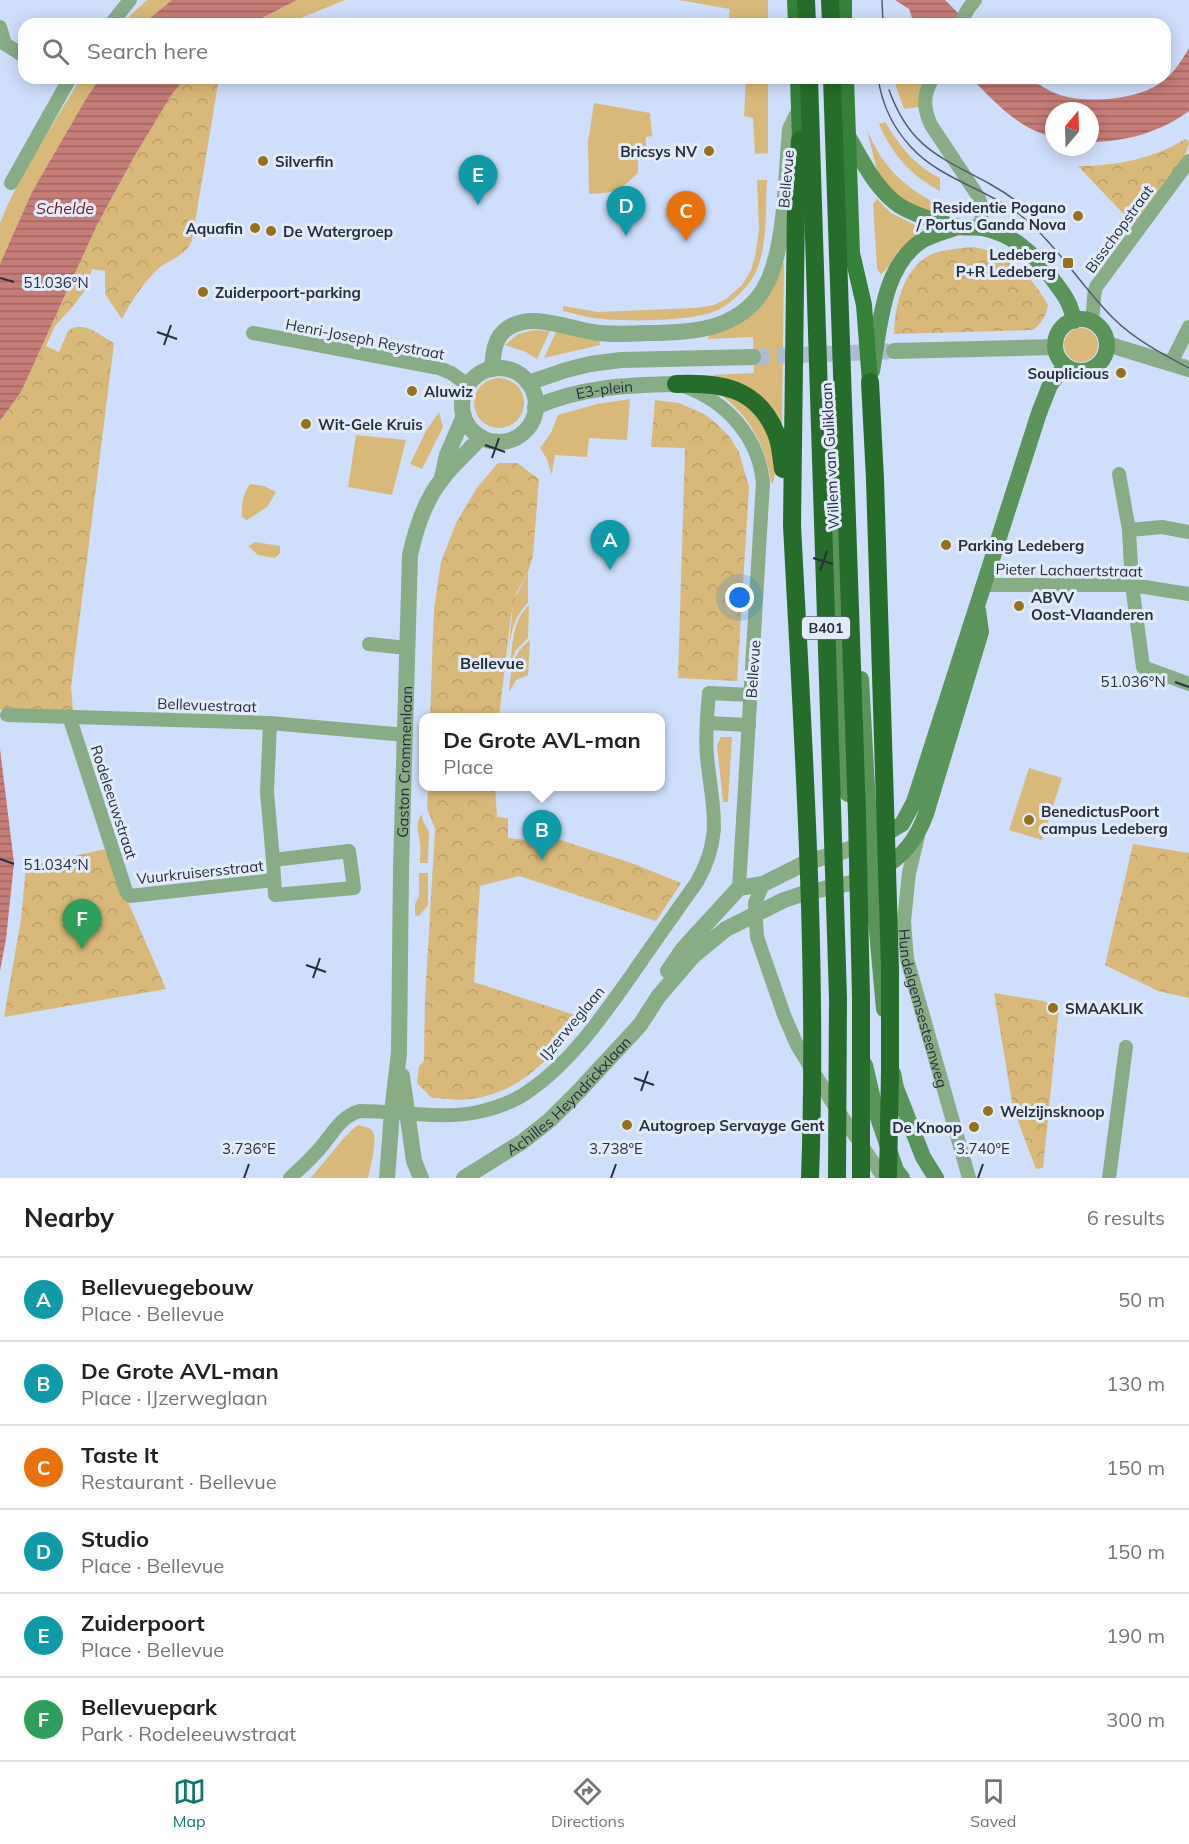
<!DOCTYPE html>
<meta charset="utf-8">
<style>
:root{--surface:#fff;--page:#f6f6f6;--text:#202124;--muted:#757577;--line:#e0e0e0;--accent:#0f766e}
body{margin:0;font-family:Mulish,sans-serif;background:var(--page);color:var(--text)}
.compass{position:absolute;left:1045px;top:102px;width:54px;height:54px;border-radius:50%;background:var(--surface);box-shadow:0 3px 15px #0003;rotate:19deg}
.you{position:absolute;left:740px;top:598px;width:21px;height:21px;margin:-15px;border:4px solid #fff;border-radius:50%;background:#1a73e8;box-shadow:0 0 0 9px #1a73e833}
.badge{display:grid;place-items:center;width:39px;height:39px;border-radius:50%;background:var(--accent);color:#fff;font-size:20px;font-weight:700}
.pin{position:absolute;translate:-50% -50px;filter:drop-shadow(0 2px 3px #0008)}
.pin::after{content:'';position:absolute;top:32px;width:21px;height:18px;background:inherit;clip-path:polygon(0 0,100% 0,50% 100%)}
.popup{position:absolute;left:419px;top:713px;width:246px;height:78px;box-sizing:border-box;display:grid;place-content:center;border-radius:12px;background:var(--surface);filter:drop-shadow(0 2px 4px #0005);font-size:20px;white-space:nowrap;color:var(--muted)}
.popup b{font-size:22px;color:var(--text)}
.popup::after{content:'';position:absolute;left:50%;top:100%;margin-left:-12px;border:12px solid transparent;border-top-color:var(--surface)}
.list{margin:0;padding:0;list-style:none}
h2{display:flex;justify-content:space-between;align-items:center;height:78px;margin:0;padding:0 24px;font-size:26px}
h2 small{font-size:20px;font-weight:400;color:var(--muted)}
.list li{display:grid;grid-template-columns:39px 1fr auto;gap:18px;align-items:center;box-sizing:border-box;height:84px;padding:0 24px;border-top:2px solid var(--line)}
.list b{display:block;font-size:22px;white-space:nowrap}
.list p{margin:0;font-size:20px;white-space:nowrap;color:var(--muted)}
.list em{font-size:20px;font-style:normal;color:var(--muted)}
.icon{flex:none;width:33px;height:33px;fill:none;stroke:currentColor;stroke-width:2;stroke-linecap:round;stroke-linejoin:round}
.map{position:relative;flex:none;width:1189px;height:1178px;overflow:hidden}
.search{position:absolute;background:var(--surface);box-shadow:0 3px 15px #0003;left:18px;right:18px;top:18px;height:66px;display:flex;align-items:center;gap:15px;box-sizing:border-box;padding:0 21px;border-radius:18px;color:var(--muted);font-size:22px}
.sheet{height:582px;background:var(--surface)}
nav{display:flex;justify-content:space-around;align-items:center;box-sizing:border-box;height:84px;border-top:2px solid var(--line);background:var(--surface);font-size:16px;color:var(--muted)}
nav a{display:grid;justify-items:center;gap:3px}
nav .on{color:var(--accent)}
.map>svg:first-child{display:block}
</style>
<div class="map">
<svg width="1189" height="1178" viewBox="0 0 1189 1178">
<defs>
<pattern id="park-crowns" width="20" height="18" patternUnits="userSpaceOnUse" patternTransform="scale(1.5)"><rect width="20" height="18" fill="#d8b979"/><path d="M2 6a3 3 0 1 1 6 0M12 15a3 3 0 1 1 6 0" fill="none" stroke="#b99f6a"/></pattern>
<pattern id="water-rules" width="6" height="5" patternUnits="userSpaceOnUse" patternTransform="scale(1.5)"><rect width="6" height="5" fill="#c67c77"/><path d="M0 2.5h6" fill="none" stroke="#a16663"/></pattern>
</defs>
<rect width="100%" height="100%" fill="#cfdefb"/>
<path fill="#d8b979" d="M147 0H172L143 24H121Z
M297 0H345L286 24H250Z
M679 0H768V24H728L730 9Z
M81 78H100L87 97 32 192 0 264V223L8 204 29 163Z
M746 78H768V153L755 154 753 118 744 116Z
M893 78H925L919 97V107L904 109Z
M594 103 650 113 652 136 646 137V150H638V173C619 191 615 193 589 194L588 142Z
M885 122C899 145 915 166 940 178V191C911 176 892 154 879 124Z
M867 130C885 171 903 185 941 207L942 216 900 201 878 174Z
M757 180H767C765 210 769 252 752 279 744 291 731 303 718 310 693 322 623 322 594 318 584 317 573 313 563 311V306L598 312 696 308 714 305 726 299 742 285 751 270 755 257 759 230Z
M877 199 891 213 923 229 898 251 885 271 881 274 877 269 873 204Z
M782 263H784L782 425 727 380 712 375 754 373 753 337 708 339 709 335Z
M1064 345a17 17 0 1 1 34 0a17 17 0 1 1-34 0Z
M534 330 550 331 537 359 526 352 505 345 518 334Z
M556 332 599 339 600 345 544 358Z
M474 403a25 25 0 1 1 50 0a25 25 0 1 1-50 0Z
M715 391C739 393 768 421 774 445 777 457 776 471 773 483H771C766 445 748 412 715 391Z
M630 399 627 440 589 438 587 457 555 455 552 473H551L547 459 540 448 551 433 558 415 597 404Z
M439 412 443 427 422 469 410 464 426 431Z
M356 435 406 440 392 495 348 487Z
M250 484 264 486 276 492 267 507 247 520 242 517C241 505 243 494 250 484Z
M255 542 280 546V553L275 558 258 555 248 546Z
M528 572V603C512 618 511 636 508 657L513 603Z
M529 605 528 638 516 650 510 664C513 643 512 621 529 605Z
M530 640 528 675 516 680 509 692C511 670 512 654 530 640Z
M721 737H732L728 802H723L717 745Z
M1029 768 1062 778 1042 840 1009 830Z
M422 814 423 821 429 832 428 863H420C420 857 421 849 420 843 419 832 414 825 422 814Z
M419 873H428V905L419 916 415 915V904L419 896Z
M359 1125C364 1127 370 1127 373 1132 378 1139 370 1168 368 1178H310C322 1167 348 1129 359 1125Z"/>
<path fill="url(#park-crowns)" d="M186 78H219L192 241C185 256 172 258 159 268 145 281 130 302 122 319L105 294V271L92 269 86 289 74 305 55 326 46 346 59 352 68 331C83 319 100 336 114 343L71 687 73 710H0V421L21 392 97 225 134 157 172 94Z
M1185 139 1189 141C1189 160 1147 209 1134 225L1078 166C1116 166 1153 159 1185 139Z
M973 247C1008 252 1031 275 1048 305 1046 316 1042 323 1033 330L894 334C895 306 902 272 928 256 937 250 962 248 973 247Z
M655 400 679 403 706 415 718 425 729 436 739 452 749 487 737 681 678 678 685 448 651 447Z
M498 463H517L539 479 533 556 528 572 517 592 511 615 499 717H430L434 609 441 562 456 523 476 489Z
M428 787H495L497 817 508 818V838L528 840 531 833H539L634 864 681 883 656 921 519 876 480 886 474 982 584 1018C551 1055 523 1093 470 1099 458 1101 444 1098 432 1098L417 1083 419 1066 424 1061 425 999 435 829 427 808Z
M1133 844 1189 853V998L1158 991 1105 965Z
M105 849 166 989 4 1017 21 919 26 867Z
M994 993 1043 1001 1059 1008 1043 1168 1036 1169 1013 1108Z"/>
<path fill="url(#water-rules)" d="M172 0H297L250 24H143Z
M895 0H945L969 24H914L909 9Z
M1189 48V111C1161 132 1125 142 1090 142V111H1054V137C1017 128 997 104 971 78 983 78 1017 75 1027 79 1038 83 1048 91 1060 95 1088 104 1139 100 1163 81 1174 73 1182 60 1189 48Z
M100 78H186L172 94 134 157 97 225 21 392 0 421V264L32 192 87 97Z
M0 749 14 863 6 939 0 971Z"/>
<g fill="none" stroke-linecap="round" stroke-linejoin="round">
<path stroke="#adbbd5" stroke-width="16" stroke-dasharray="16 8" stroke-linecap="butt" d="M753 357 894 351"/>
<g stroke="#87ac86" stroke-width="14">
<path d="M111 24 130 0"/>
<path d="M960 24 968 9 975 0"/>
<path d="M0 27 5 44 24 56"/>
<path d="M933 78C923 94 923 108 931 125L978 196 982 208 981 228"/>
<path d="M11 183 70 78"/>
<path d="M1091 322C1095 310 1092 299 1096 287L1189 161"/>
<path d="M253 333 439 368 451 373 468 385"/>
<path d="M1168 362 1173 359 1189 327"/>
<path d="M683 386C726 401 758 436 763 482L739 888"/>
<path d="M1119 474 1129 530 1132 585 1143 667 1189 684"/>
<path d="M1129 530 1162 527 1189 532"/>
<path d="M985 585H1132L1189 594"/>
<path d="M369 644 407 648"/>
<path d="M7 715 270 723 406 735"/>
<path d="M69 716 126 891 130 896 274 880"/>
<path d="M270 723 267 792 273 860"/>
<path d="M707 723 749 725"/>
<path id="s1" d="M918 836 909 873 904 921 907 959 969 1178"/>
<path d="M349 851 354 888 275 895 273 860Z"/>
<path d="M763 884 755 903 757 937 784 1015 797 1045 832 1102 884 1178"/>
<path d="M290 1178C301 1168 312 1158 321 1147 333 1133 341 1116 360 1111 397 1111 442 1120 478 1112 496 1108 514 1102 529 1091 571 1062 602 1017 631 976 653 944 675 913 697 882 724 834 712 808 707 757 705 736 707 714 709 693L751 695"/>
<path d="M1109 1178 1126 1047"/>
</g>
<g stroke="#87ac86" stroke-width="16">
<path d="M1107 344 1189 369"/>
<path d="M894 351 1055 347"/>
<circle cx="499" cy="405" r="37"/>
<path d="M492 369C493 354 494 337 508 328 533 312 566 328 592 332 610 335 628 334 647 333 694 333 745 330 768 281 786 242 786 172 790 129L799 111"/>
<path d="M528 383 566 370 590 364 621 360 753 357"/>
<path id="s2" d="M535 407C581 387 626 385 676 384"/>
<path d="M442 478 447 455 464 416"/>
<path d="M668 971 683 949 739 888 763 884 805 863 850 849"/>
<path d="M402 1076 414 1161 421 1178"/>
<path id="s3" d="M387 1178 392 1112 399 1053 401 868 410 555C416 528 425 499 443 478 454 463 469 451 481 437"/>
<path id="s4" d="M464 1178 522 1142 550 1120 579 1091 640 1025 658 997 693 956 726 929 784 900 805 893 851 883"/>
</g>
<path stroke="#5a945b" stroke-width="16" d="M848 136C862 160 876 190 900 206 913 214 944 225 960 227 967 228 975 227 982 228 1013 234 1033 253 1051 277 1063 294 1070 300 1074 321
M1055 345a26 26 0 1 1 52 0a26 26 0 1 1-52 0Z
M872 371C880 328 882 265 923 240 934 234 947 231 958 227
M828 421 848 794
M861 679 872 876 884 1009
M877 839 902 824 914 802 1039 413 1050 385 1065 366
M879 871C903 856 916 841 926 814L981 632 978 610
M865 1065 876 1112 896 1170 902 1178
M893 1073 896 1088 923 1157 936 1178"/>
<path stroke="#35813a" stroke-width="16" d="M795 0 796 24
M844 0V24
M798 78 800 140
M846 78 852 253 864 305 870 382"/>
<path stroke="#266d2b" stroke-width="18" d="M806 0 807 24
M830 0 831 24
M870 382 875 479
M676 384C720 382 757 387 776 433 781 445 781 457 783 469
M792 525 796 207 800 140"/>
<path stroke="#545d6f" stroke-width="1.5" d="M882 0 883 24
M878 78C882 104 893 128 911 147 940 179 985 188 1019 214 1057 244 1079 284 1113 318 1134 339 1162 354 1189 368
M889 90C910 148 940 157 990 184 1008 194 1024 206 1039 219"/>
<path stroke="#266d2b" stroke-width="18" d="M809 78 838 998 837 1178
M832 78 857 815 861 998V1178
M875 479 890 968V1072L888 1178
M792 525C803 742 818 960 810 1178"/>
</g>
<path fill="none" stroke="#272e3c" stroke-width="2" d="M0 278 14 282M157 332 177 339M164 345 171 325M485 445 505 452M492 458 499 438M813 558 833 564M820 571 827 551M1175 682 1189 687M0 859 14 864M306 965 326 972M313 978 320 958M634 1078 654 1085M641 1091 648 1071M244 1178 249 1164M611 1178 616 1164M978 1178 983 1164"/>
<g fill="#95711a" stroke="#e3ebfa" stroke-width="2">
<circle cx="709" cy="151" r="6"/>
<circle cx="263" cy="161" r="6"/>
<circle cx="1078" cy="216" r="6"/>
<circle cx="255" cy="228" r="6"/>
<circle cx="271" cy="231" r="6"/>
<rect x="1062" y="257" width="12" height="12" rx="3"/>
<circle cx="203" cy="292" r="6"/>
<circle cx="1121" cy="373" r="6"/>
<circle cx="412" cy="391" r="6"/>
<circle cx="306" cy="424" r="6"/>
<circle cx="946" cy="545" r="6"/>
<circle cx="1019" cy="606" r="6"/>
<circle cx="1029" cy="820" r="6"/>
<circle cx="1053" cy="1008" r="6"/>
<circle cx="988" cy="1111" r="6"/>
<circle cx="627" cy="1125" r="6"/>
<circle cx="974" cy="1127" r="6"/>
</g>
<g text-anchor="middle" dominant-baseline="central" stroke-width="6" stroke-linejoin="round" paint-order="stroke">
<rect fill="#e3ebfa" stroke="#5f6775" stroke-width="1.5" x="802" y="617" width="48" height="22" rx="4.5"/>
<g font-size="14" font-weight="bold" fill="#272e3c">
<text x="826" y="628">B401</text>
</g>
<g font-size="15" font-weight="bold" fill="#272e3c" stroke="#e3ebfa" text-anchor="start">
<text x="697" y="151" text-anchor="end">Bricsys NV</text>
<text x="275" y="161">Silverfin</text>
<text x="1066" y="207" text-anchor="end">Residentie Pogano<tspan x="1066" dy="17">/ Portus Ganda Nova</tspan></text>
<text x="243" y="228" text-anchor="end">Aquafin</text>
<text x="283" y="231">De Watergroep</text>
<text x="1056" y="254" text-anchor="end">Ledeberg<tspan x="1056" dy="17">P+R Ledeberg</tspan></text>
<text x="215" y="292">Zuiderpoort-parking</text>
<text x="1109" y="373" text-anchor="end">Souplicious</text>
<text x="424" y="391">Aluwiz</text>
<text x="318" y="424">Wit-Gele Kruis</text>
<text x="958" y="545">Parking Ledeberg</text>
<text x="1031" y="597">ABVV<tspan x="1031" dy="17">Oost-Vlaanderen</tspan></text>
<text x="1041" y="811">BenedictusPoort<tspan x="1041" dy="17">campus Ledeberg</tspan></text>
<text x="1065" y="1008">SMAAKLIK</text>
<text x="1000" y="1111">Welzijnsknoop</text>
<text x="639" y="1125">Autogroep Servayge Gent</text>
<text x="962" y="1127" text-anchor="end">De Knoop</text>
</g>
<g font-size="15" fill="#272e3c" stroke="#e3ebfa">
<text transform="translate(786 179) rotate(-85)">Bellevue</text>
<text transform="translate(1119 229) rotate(-54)">Bisschopstraat</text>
<text transform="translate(365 339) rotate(11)">Henri-Joseph Reystraat</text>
<text stroke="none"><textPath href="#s2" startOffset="72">E3-plein</textPath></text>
<text transform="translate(830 456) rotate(-93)">Willem van Guliklaan</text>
<text transform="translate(1069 570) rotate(1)">Pieter Lachaertstraat</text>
<text transform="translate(753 669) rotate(-86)">Bellevue</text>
<text transform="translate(207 705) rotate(2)">Bellevuestraat</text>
<text stroke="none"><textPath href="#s3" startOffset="417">Gaston Crommenlaan</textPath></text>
<text transform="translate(114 802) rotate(72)">Rodeleeuwstraat</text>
<text transform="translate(200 872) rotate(-6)">Vuurkruisersstraat</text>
<text stroke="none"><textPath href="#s1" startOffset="176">Hundelgemsesteenweg</textPath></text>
<text transform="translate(572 1023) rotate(-50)">IJzerweglaan</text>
<text stroke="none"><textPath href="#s4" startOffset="134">Achilles Heyndrickxlaan</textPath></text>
</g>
<g font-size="16" font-style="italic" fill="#741b1d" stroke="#e3ebfa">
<text x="65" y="208">Schelde</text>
</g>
<g font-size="16" font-weight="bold" fill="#272e3c" stroke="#e3ebfa">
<text x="492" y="663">Bellevue</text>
</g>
</g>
<g font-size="15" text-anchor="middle" fill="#272e3c" stroke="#e3ebfa" stroke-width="6" stroke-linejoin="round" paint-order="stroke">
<text x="56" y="288">51.036°N</text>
<text x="1133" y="687">51.036°N</text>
<text x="56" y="870">51.034°N</text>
<text x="249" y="1154">3.736°E</text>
<text x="616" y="1154">3.738°E</text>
<text x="983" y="1154">3.740°E</text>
</g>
</svg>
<svg class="compass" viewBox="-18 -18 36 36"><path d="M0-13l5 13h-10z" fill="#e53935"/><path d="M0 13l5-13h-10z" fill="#757577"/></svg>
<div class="you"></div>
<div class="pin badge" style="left:610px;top:570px;background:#0f9aa8">A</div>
<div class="pin badge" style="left:542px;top:860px;background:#0f9aa8">B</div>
<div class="popup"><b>De Grote AVL-man</b>Place</div>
<div class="pin badge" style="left:686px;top:241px;background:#e8710a">C</div>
<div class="pin badge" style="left:626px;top:236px;background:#0f9aa8">D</div>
<div class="pin badge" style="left:478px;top:205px;background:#0f9aa8">E</div>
<div class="pin badge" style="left:82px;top:949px;background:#2e9e5b">F</div>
<div class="search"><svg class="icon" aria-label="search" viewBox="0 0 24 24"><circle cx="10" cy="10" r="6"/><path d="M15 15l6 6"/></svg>Search here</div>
</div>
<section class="sheet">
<h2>Nearby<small>6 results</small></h2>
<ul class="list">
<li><span class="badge" style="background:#0f9aa8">A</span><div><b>Bellevuegebouw</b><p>Place · Bellevue</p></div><em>50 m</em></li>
<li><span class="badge" style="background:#0f9aa8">B</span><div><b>De Grote AVL-man</b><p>Place · IJzerweglaan</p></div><em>130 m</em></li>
<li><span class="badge" style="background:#e8710a">C</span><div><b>Taste It</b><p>Restaurant · Bellevue</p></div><em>150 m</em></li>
<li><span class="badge" style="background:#0f9aa8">D</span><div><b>Studio</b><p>Place · Bellevue</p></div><em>150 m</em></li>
<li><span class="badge" style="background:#0f9aa8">E</span><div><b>Zuiderpoort</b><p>Place · Bellevue</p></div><em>190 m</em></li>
<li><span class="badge" style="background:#2e9e5b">F</span><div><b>Bellevuepark</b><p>Park · Rodeleeuwstraat</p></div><em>300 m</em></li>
</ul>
</section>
<nav>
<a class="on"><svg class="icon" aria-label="map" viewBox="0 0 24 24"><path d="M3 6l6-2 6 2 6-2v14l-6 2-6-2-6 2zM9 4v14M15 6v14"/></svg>Map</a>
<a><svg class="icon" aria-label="directions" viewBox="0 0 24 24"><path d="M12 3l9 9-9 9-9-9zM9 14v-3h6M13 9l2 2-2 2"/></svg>Directions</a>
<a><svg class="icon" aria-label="saved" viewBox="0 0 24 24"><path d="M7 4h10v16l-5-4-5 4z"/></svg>Saved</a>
</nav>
